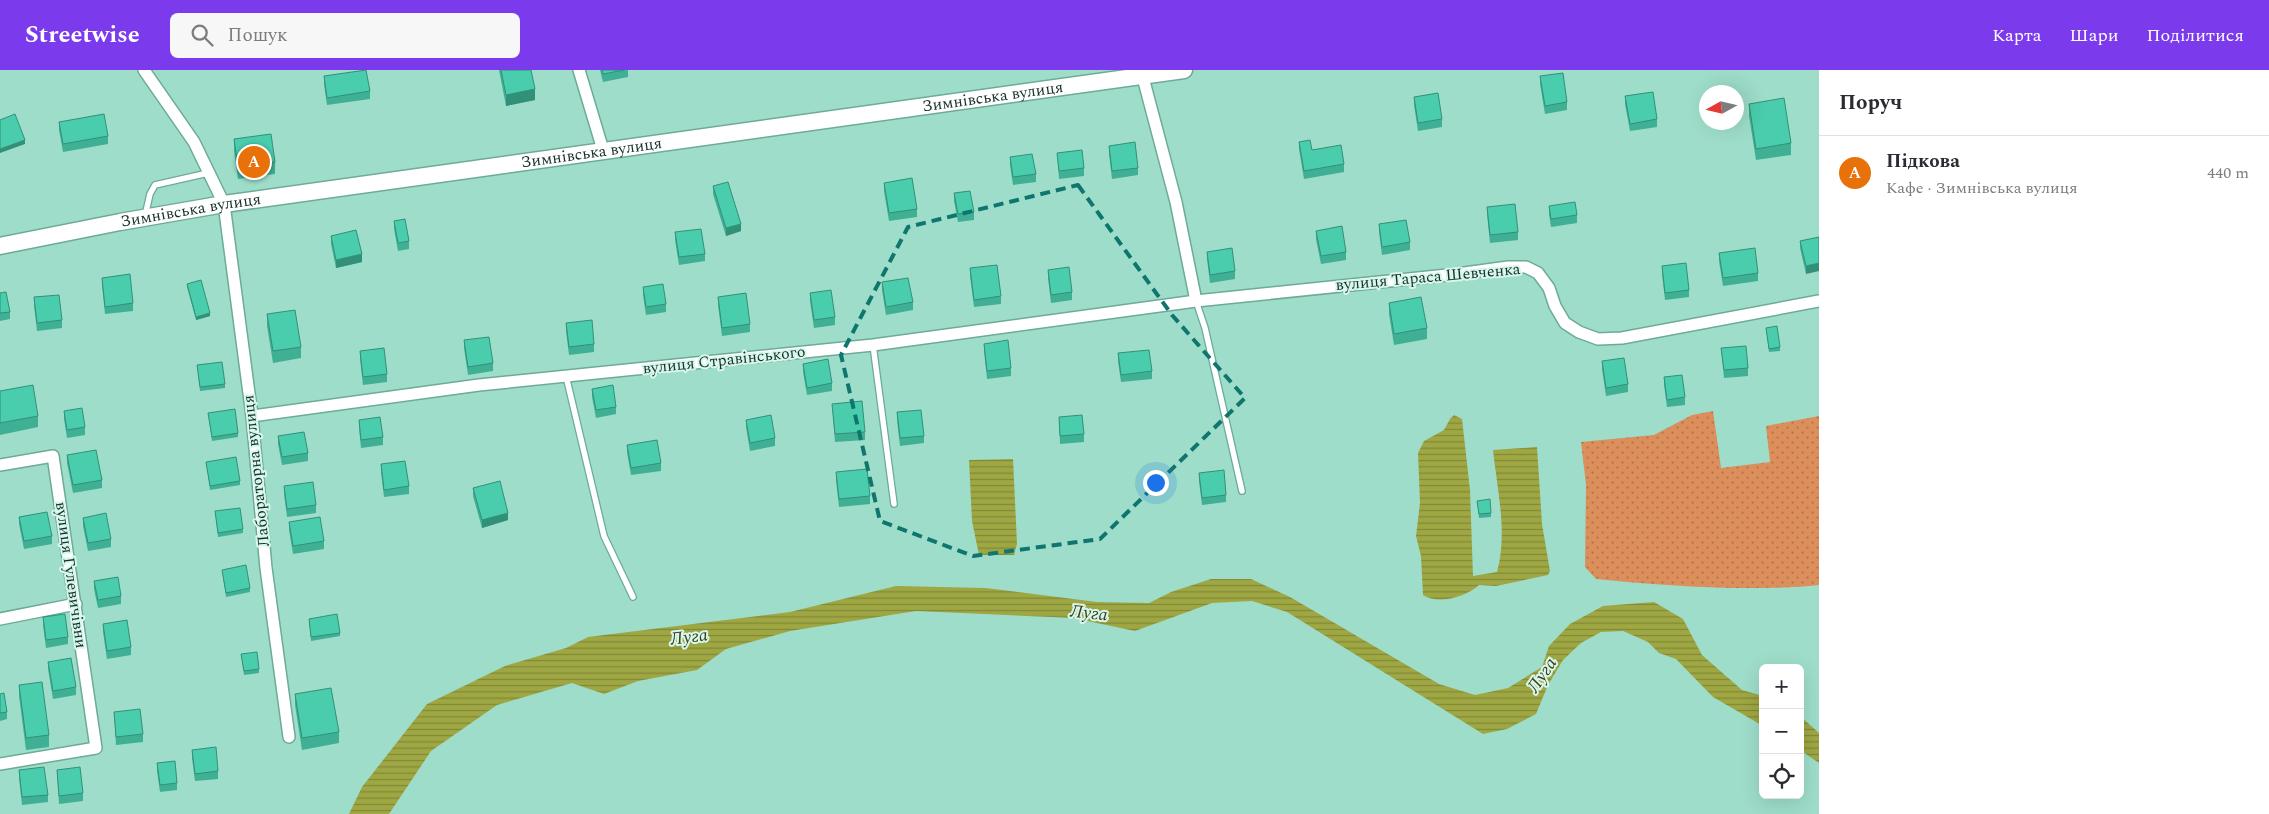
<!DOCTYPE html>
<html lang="uk">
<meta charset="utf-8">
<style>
:root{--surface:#fff;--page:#f7f7f7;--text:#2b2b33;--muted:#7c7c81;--line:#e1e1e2;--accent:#7c3aed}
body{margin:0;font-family:Spectral,serif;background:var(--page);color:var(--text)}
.controls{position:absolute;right:15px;bottom:15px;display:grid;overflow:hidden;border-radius:8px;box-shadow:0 5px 20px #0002}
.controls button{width:45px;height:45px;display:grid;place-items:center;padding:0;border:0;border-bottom:1px solid var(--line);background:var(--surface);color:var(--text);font:25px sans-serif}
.compass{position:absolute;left:1699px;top:15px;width:45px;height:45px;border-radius:50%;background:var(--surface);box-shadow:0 5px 20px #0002;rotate:262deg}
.you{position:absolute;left:1155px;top:412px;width:18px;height:18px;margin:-12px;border:4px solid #fff;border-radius:50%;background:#1a73e8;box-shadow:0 0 0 8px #1a73e833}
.badge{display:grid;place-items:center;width:32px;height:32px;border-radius:50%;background:var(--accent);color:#fff;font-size:16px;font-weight:700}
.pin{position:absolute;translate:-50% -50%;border:2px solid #fff;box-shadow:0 1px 5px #0006}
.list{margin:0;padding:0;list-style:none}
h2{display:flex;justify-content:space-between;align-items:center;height:65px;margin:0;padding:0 20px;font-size:21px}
h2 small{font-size:16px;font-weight:400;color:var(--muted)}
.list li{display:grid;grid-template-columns:32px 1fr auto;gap:15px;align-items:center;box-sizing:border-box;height:75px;padding:0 20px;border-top:1px solid var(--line)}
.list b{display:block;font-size:19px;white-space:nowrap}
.list p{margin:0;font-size:16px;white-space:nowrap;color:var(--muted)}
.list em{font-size:16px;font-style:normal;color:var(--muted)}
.icon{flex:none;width:28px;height:28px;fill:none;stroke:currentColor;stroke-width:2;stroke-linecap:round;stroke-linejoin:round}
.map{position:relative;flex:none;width:1819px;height:744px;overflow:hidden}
header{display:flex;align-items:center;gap:30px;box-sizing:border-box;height:70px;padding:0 25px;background:var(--accent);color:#fff}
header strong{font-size:24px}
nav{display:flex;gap:28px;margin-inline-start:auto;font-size:18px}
.search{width:350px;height:45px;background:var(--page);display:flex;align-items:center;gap:12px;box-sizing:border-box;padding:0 18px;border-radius:8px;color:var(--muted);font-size:19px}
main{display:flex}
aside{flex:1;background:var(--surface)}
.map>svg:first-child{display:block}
</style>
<header>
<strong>Streetwise</strong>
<div class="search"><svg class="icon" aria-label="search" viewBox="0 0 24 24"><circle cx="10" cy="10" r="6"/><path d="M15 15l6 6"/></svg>Пошук</div>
<nav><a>Карта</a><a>Шари</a><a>Поділитися</a></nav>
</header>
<main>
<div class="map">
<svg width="1819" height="744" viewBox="0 0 1819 744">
<defs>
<pattern id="park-dots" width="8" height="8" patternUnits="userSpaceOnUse" patternTransform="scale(1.25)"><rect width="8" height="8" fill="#dc8e5b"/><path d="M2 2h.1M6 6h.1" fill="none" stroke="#b1744b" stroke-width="1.8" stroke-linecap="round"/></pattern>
<pattern id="water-rules" width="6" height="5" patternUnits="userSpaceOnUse" patternTransform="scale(1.25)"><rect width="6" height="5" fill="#9fa743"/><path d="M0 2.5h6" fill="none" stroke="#818838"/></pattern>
</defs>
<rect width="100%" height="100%" fill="#9eddca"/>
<path fill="url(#park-dots)" d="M1713 341 1721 398 1770 392 1766 356 1819 346V515C1749 522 1667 516 1596 509L1585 497 1586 415 1581 372 1654 365 1692 345Z"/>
<path fill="url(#water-rules)" d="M1454 345 1462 349 1470 420 1473 506 1497 502C1508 463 1497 419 1493 380L1537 377 1542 454 1550 501 1548 505 1496 516 1479 515C1466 527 1438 535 1423 525L1421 486 1416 466 1420 433 1418 383 1424 371 1444 360 1450 349Z
M1013 389 1017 474 1014 485H979L972 451 969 390Z
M1211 509H1251L1290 527 1439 614 1475 625 1508 618 1542 597 1549 576 1570 554 1603 536 1654 532 1683 549 1702 585 1742 620 1763 626V656L1713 627 1676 589 1659 583 1648 572 1623 561 1601 562 1581 573 1563 590 1548 615 1536 644 1507 659 1483 664 1287 542 1252 531 1212 533 1135 561 1073 548 916 541 790 561 726 579 697 600 638 611 604 624 572 613 497 635 431 681 389 744H349L362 717 427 634 505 596 566 578 588 567 790 542 896 516 986 518 1097 532 1149 533 1171 522Z
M1800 646 1819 663V693L1800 680Z"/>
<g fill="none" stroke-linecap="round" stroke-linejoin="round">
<g stroke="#6dab98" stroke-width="8">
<path id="service" d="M145 146 150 124 155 115 208 103
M1196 231 1205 258 1242 421
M873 275 894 434
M566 306 604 466 633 527"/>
</g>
<g stroke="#6dab98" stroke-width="14">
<path id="minor" d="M144 0 194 72 224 134 252 346 266 498 289 667
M579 0 603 80
M1141 0 1176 132 1196 231
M252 346 479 315 873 275 1196 231 1457 204 1508 197H1526L1538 203 1549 218 1555 236 1565 253 1579 262 1598 269 1622 268 1819 231
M0 395 53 386 96 678 0 694
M0 549 76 534"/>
</g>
<g stroke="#6dab98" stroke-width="19">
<g id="secondary">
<path id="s1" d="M0 176 120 152 224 134 1184 0"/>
</g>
</g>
<use href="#service" stroke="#fff" stroke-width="5.5"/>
<use href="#minor" stroke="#fff" stroke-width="11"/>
<use href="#secondary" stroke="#fff" stroke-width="16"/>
</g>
<path fill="#3fb094" d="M499 0H531L535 30 506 36Z
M600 0H628V7L603 12Z
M324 6 370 21V29L327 35 324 14Z
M1540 6 1567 32V40L1545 44 1540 14Z
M1625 26 1657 49V57L1630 61 1625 34Z
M1414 27 1442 49V57L1418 61 1414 35Z
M1749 34 1791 73V85L1756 90 1749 46Z
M59 52 108 66V74L63 82 59 60Z
M234 69 275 92V104L238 109 234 81Z
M1299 72 1312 80 1344 94V102L1304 109 1299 79Z
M1109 76 1138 98V105L1112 109 1109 84Z
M1057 83 1084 98V106L1059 109Z
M1010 87 1036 104V112L1013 115 1010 95Z
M884 113 917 139V147L889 151 884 121Z
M713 116 741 161 726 166 713 124Z
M954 123 974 142V150L958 152 954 131Z
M1549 136 1577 145V153L1551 157 1549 144Z
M1487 137 1518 162V170L1490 173 1487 144Z
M394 151 409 171V179L398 181 394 159Z
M1379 154 1410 172V180L1382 185 1379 162Z
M1316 161 1346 182V190L1321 194 1316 169Z
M675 162 705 184V191L679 195 675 170Z
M331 166 362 192 336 198 331 174Z
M1819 167 1806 204 1800 178V171Z
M1207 182 1235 201V209L1210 213 1207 189Z
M1719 183 1758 203V211L1723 216 1719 191Z
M1662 196 1689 220V227L1665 230 1662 204Z
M970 198 1001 226V234L974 237 970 206Z
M1048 200 1072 222V230L1051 233 1048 208Z
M102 208 133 233V241L105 244 102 215Z
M882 212 913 232V240L886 245 882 220Z
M187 214 210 246 196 250 187 217Z
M643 217 666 234V242L646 245 643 225Z
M0 223 10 242V249L0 251Z
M810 223 835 247V255L814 258 810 231Z
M34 227 62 250V258L37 261 34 235Z
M718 227 750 254V262L722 266 718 235Z
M1389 233 1427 258V269L1394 275 1389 244Z
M267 244 301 277V288L273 293 267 256Z
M566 253 594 274V282L569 285 566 261Z
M1766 258 1780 277V281L1769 282Z
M464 270 493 293V301L468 305 464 278Z
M984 274 1011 298V306L987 309 984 281Z
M1721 278 1748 298V306L1724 308Z
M360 281 387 304V312L363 315 360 289Z
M1118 283 1152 301V309L1121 312 1118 291Z
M1602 291 1628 314V322L1606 326 1602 299Z
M803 294 832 313V321L807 325 803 302Z
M197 295 225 314V318L200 321Z
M1664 307 1685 327V335L1667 337 1664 315Z
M592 319 616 337V344L596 348 592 327Z
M0 321 38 346V357L0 365Z
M832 334 865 362V370L835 372Z
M64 341 85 357V365L67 368 64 349Z
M897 342 924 366V373L900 376 897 350Z
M208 343 238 363V367L212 371Z
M1059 347 1084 364V372L1060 374Z
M359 350 383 367V375L361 378 359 358Z
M746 350 775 368V376L750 381 746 357Z
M278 366 308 383V391L282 395 278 374Z
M627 375 661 393V401L631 405 627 382Z
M67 385 102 410V418L73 423 67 393Z
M206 392 240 411V415L210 420Z
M381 394 409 416V424L384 427 381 402Z
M836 402 870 426V434L839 437 836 410Z
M1199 403 1226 425V432L1202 435 1199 411Z
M284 416 316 435V443L287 447 284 424Z
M473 418 508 450 482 458 473 426Z
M1477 431 1491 443V447L1479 448Z
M215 441 243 459V463L218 467Z
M19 447 52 466V474L24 479 19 454Z
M83 448 111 469V477L88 481 83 456Z
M289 452 324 471V479L293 484 289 460Z
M222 500 250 518V522L226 527Z
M94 511 121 526V534L98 538 94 519Z
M43 547 68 567V574L46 578 43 555Z
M309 549 340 563V566L311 571Z
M103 554 131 577V585L107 589 103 562Z
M241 584 259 599V603L244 605Z
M48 592 76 617V625L53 629 48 599Z
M19 615 49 665V677L26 680 19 626Z
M0 624 7 642V649L0 651Z
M295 624 339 662V673L302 680 295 635Z
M114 642 143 664V672L116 675Z
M192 680 218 701V709L195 711 192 688Z
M157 693 177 713V720L160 722 157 701Z
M19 700 48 725V732L22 735 19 708Z
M57 700 83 723V731L59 734Z"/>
<path fill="#339078" d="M535 19V30L506 36V25Z
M25 70V74L0 83V79Z
M741 154V161L726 166V158Z
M362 184V192L336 198V190Z
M1819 193V201L1806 204V196Z
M210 243V246L196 250V247Z
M508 443V450L482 458V450Z"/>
<path fill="#49cdac" stroke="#339078" d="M366 0 370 21 327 28 324 6Z
M501 0H531L535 19 506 25Z
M602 0H624L603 4Z
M1563 3 1567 32 1545 36 1540 6Z
M1653 22 1657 49 1630 54 1625 26Z
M1438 23 1442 49 1418 53 1414 27Z
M1784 28 1791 73 1756 79 1749 34Z
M15 44 25 70 0 79V50Z
M104 44 108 66 63 74 59 52Z
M271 64 275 92 238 97 234 69Z
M1310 70 1312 80 1341 75 1344 94 1304 101 1299 72Z
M1135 72 1138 98 1112 101 1109 76Z
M1082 80 1084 98 1059 101 1057 83Z
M1032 84 1036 104 1013 107 1010 87Z
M912 108 917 139 889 143 884 113Z
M728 112 741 154 726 158 713 116Z
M970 121 974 142 958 144 954 123Z
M1575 132 1577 145 1551 149 1549 136Z
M1515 134 1518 162 1490 165 1487 137Z
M405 149 409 171 398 173 394 151Z
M1406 150 1410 172 1382 177 1379 154Z
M1342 156 1346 182 1321 186 1316 161Z
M701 159 705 184 679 187 675 162Z
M356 160 362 184 336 190 331 166Z
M1819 167V193L1806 196 1800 171Z
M1232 178 1235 201 1210 205 1207 182Z
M1755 178 1758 203 1723 208 1719 183Z
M1686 193 1689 220 1665 223 1662 196Z
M997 195 1001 226 974 230 970 198Z
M1069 197 1072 222 1051 225 1048 200Z
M130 204 133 233 105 237 102 208Z
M908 208 913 232 886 237 882 212Z
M201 210 210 243 196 247 187 214Z
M663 214 666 234 646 237 643 217Z
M831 220 835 247 814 250 810 223Z
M6 222 10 242 0 243V223Z
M746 223 750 254 722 258 718 227Z
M59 225 62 250 37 253 34 227Z
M1421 227 1427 258 1394 264 1389 233Z
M295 240 301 277 273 281 267 244Z
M592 250 594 274 569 277 566 253Z
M1777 256 1780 277 1769 279 1766 258Z
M489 267 493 293 468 297 464 270Z
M1008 270 1011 298 987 301 984 274Z
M1746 276 1748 298 1724 300 1721 278Z
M384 278 387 304 363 307 360 281Z
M1149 280 1152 301 1121 305 1118 283Z
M1624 288 1628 314 1606 318 1602 291Z
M828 289 832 313 807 318 803 294Z
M222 292 225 314 200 317 197 295Z
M1682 305 1685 327 1667 330 1664 307Z
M33 315 38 346 0 353V321Z
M613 315 616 337 596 340 592 319Z
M862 331 865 362 835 364 832 334Z
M82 338 85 357 67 360 64 341Z
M235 339 238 363 212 367 208 343Z
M921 340 924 366 900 368 897 342Z
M771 345 775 368 750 373 746 350Z
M1082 345 1084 364 1060 366 1059 347Z
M380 347 383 367 361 370 359 350Z
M304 362 308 383 282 387 278 366Z
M657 370 661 393 631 398 627 375Z
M96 380 102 410 73 415 67 385Z
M236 387 240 411 210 416 206 392Z
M405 391 409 416 384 420 381 394Z
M867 399 870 426 839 429 836 402Z
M1224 400 1226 425 1202 428 1199 403Z
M500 411 508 443 482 450 473 418Z
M313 412 316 435 287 439 284 416Z
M1490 429 1491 443 1479 444 1477 431Z
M240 438 243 459 218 463 215 441Z
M47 442 52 466 24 471 19 447Z
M106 443 111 469 88 473 83 448Z
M320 447 324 471 293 476 289 452Z
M246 495 250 518 226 523 222 500Z
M118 507 121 526 98 530 94 511Z
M65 544 68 567 46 570 43 547Z
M337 544 340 563 311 567 309 549Z
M127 550 131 577 107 581 103 554Z
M257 582 259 599 244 601 241 584Z
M71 588 76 617 53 621 48 592Z
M42 612 49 665 26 668 19 615Z
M331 618 339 662 302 668 295 624Z
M4 623 7 642 0 643V624Z
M140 639 143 664 116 667 114 642Z
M216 677 218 701 195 704 192 680Z
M175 691 177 713 160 715 157 693Z
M44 697 48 725 22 727 19 700Z
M80 697 83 723 59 726 57 700Z"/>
<path fill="none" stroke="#0f766e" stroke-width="4" stroke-dasharray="10 6" stroke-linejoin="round" d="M1078 115 1172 245 1245 328 1100 469 973 486 880 451 841 285 908 157Z"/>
<g text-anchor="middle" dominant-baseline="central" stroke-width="4" stroke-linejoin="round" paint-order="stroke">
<g font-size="16" fill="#163029" stroke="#d8f7ec">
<text stroke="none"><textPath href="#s1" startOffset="1004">Зимнівська вулиця</textPath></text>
<text stroke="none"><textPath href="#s1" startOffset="599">Зимнівська вулиця</textPath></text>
<text stroke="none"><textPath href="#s1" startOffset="194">Зимнівська вулиця</textPath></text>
<text transform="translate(1428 207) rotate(-5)">вулиця Тараса Шевченка</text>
<text transform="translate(724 290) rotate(-6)">вулиця Стравінського</text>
<text transform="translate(256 401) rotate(-96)">Лабораторна вулиця</text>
<text transform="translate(71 505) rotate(82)">вулиця Гулевичівни</text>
</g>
<g font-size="18" font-style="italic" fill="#3c3f16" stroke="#d8f7ec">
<text transform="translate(1089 543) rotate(6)">Луга</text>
<text transform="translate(689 567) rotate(-7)">Луга</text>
<text transform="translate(1542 605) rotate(-56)">Луга</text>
</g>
</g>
</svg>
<div class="controls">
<button>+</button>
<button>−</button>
<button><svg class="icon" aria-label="locate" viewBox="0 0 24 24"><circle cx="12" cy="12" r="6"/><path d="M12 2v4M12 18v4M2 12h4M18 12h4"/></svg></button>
</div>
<svg class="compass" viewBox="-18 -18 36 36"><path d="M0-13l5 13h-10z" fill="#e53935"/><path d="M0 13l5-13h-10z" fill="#7c7c81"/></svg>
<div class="you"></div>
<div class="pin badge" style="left:254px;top:92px;background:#e8710a">A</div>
</div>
<aside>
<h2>Поруч<small></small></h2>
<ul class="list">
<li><span class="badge" style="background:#e8710a">A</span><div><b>Підкова</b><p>Кафе · Зимнівська вулиця</p></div><em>440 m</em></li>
</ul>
</aside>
</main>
